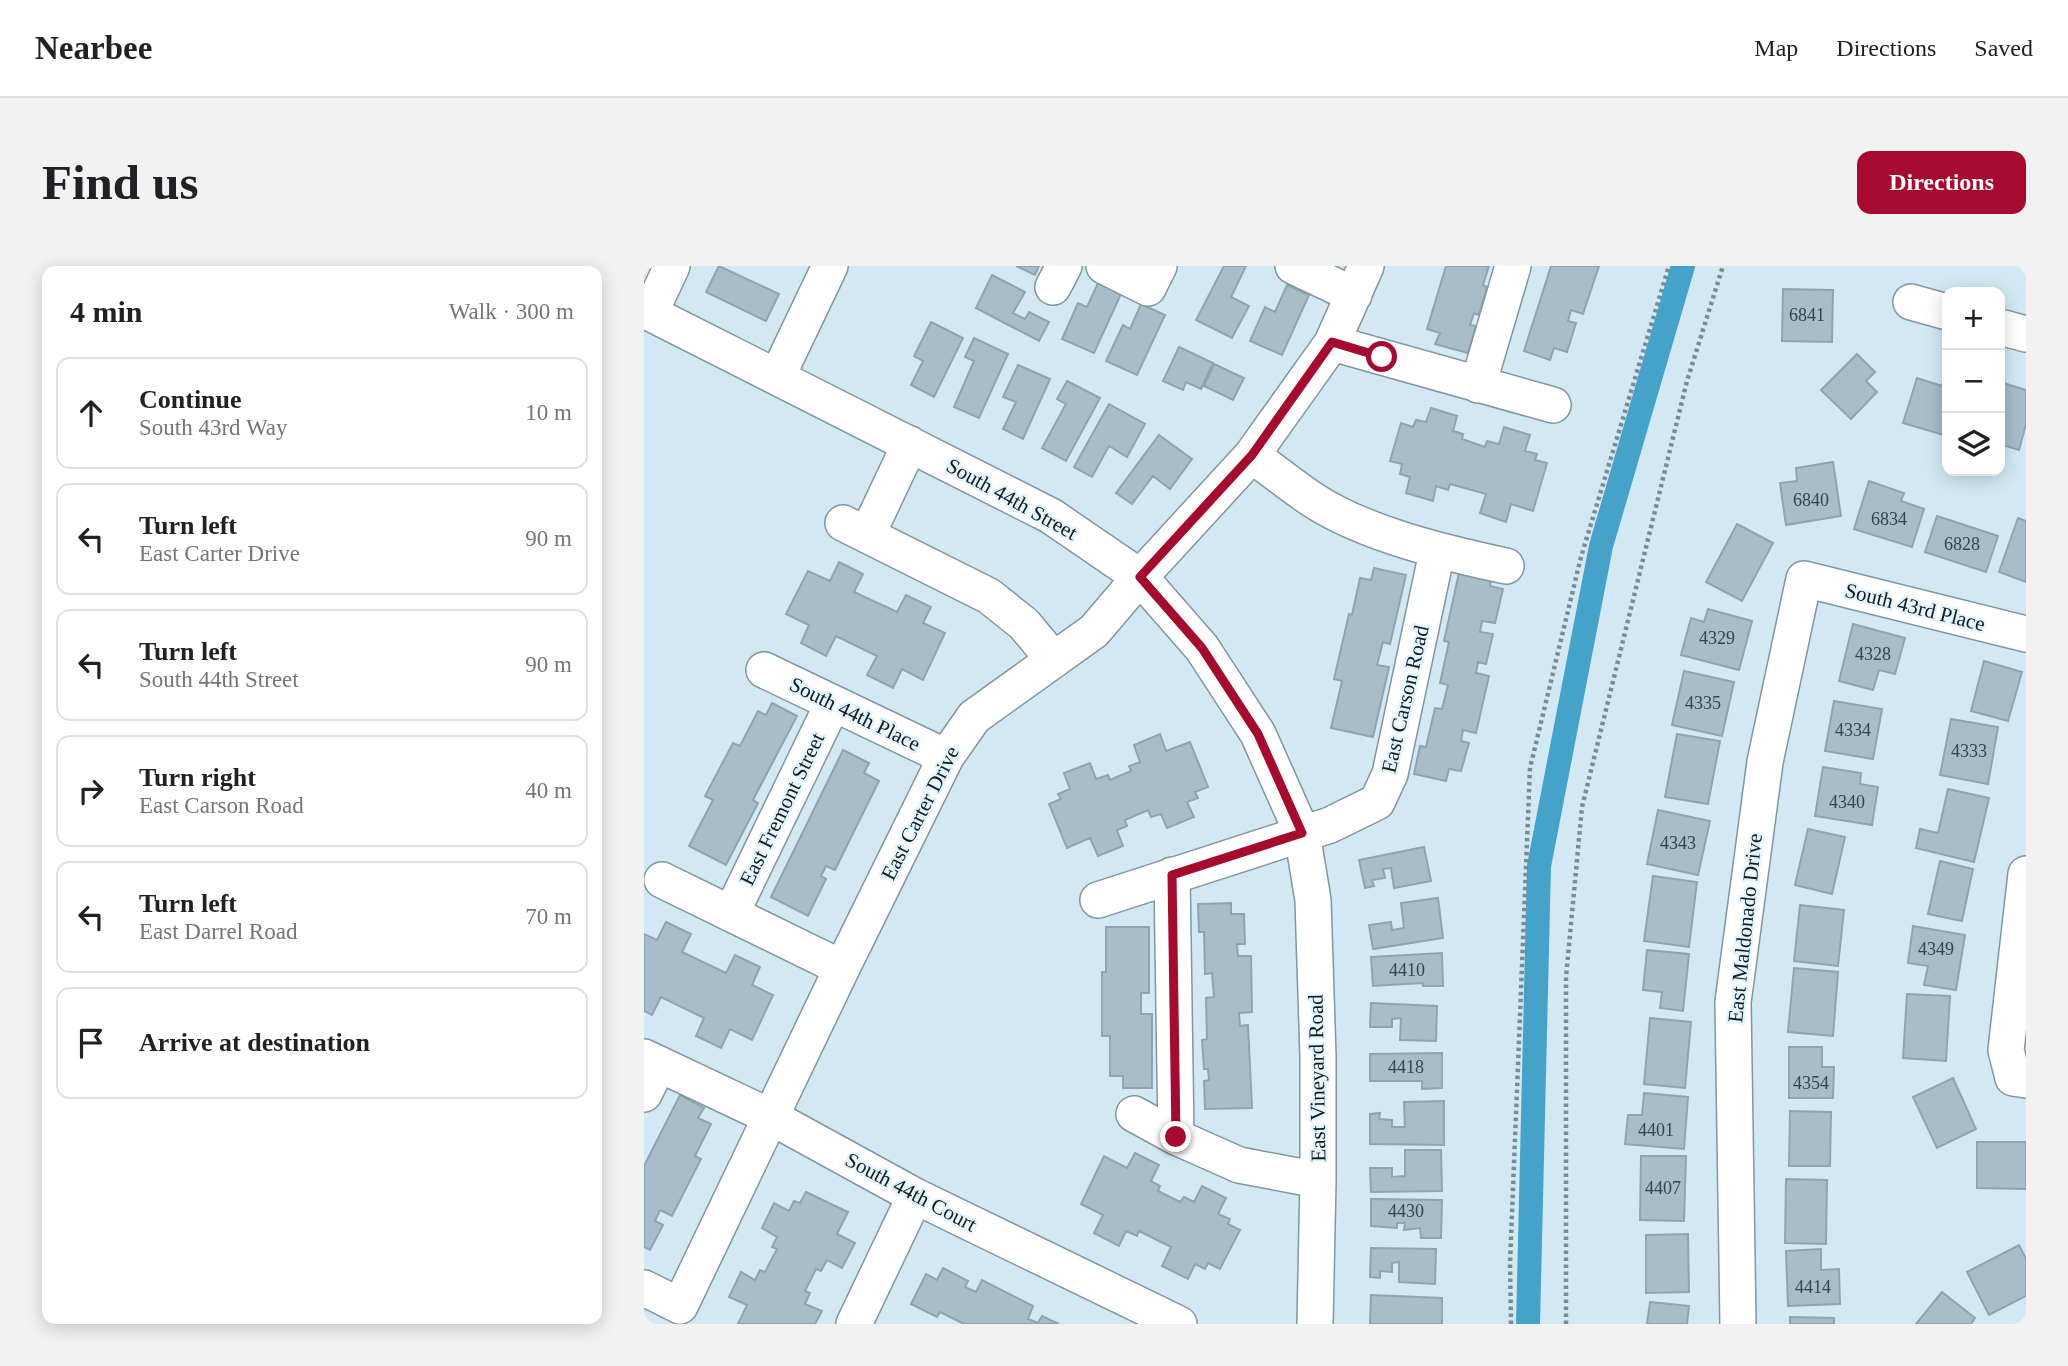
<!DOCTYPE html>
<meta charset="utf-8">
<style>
:root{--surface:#fff;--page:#f2f2f2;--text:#202124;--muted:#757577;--line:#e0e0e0;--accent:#a60b2f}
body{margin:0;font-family:Georgia,serif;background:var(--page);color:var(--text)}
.controls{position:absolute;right:21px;top:21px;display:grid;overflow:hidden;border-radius:14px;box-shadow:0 4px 18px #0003}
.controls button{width:63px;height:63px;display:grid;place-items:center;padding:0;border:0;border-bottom:2px solid var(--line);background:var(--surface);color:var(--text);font:35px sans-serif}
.stop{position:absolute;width:21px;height:21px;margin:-16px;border:5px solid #a60b2f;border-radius:50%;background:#fff}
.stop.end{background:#a60b2f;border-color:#fff;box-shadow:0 2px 7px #0008}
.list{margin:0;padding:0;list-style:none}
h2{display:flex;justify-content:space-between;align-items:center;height:91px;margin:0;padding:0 28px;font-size:30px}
h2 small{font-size:23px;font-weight:400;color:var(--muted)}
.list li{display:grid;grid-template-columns:46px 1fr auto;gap:21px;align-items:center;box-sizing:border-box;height:112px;margin:0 14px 14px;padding:0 14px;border:2px solid var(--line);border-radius:14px}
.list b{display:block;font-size:26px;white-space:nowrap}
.list p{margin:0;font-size:23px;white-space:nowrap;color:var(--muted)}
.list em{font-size:23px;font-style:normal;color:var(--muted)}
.icon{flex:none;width:38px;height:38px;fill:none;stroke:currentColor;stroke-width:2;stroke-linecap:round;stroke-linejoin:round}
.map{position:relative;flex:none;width:1382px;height:1058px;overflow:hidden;border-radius:14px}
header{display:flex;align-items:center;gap:42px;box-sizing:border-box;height:98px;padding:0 35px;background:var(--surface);border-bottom:2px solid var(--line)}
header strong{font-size:33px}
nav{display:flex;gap:38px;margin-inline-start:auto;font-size:24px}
.intro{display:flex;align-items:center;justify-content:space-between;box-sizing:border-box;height:168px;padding:0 42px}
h1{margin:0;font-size:49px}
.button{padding:18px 32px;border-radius:14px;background:var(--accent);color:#fff;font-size:24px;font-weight:700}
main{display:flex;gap:42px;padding:0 42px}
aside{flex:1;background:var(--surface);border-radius:14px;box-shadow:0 4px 18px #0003}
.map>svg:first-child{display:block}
</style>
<header>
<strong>Nearbee</strong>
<nav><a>Map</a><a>Directions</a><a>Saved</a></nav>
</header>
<div class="intro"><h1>Find us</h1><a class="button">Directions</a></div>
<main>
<aside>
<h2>4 min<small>Walk · 300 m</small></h2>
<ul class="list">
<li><svg class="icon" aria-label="ahead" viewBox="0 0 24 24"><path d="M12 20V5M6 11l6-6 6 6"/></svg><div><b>Continue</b><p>South 43rd Way</p></div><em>10 m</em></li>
<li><svg class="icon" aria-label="left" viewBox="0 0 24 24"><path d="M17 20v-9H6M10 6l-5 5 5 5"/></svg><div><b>Turn left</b><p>East Carter Drive</p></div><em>90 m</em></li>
<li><svg class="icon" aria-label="left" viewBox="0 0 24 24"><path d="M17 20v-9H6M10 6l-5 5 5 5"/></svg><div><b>Turn left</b><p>South 44th Street</p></div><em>90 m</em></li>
<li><svg class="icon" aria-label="right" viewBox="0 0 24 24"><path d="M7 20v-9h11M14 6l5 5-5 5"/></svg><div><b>Turn right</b><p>East Carson Road</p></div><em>40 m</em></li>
<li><svg class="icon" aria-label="left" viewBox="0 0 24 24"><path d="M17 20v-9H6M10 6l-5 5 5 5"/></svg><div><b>Turn left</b><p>East Darrel Road</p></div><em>70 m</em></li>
<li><svg class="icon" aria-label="arrive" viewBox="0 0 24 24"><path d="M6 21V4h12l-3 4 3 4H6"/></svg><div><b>Arrive at destination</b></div></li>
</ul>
</aside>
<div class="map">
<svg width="1382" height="1058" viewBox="0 0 1382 1058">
<rect width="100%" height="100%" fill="#d2e9f4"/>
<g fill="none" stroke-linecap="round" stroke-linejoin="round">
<path stroke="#45a3ca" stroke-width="24" d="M884 1058 895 600 957 280 1039 0"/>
</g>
<path fill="#a7bdc8" stroke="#8fa4ae" stroke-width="2" d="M75 0 135 28 122 55 62 26Z
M372 0H395L391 9Z
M580 0H602L587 31 605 40 588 72 552 54Z
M802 0H845L839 19 843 21 835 49 830 47 826 59 832 60 824 87 791 78 796 67 783 63Z
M907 0H955L939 48 927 44 924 55 932 57 923 86 910 82 906 94 880 85Z
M348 9 381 26 369 47 381 53 385 46 405 56 395 75 332 42Z
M454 17 477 28 450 87 418 73 434 37 443 41Z
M643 19 665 29 638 89 606 75 621 41 631 46Z
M1139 23 1189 24 1188 76 1138 75Z
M497 38 521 49 493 109 462 95 479 59 486 63Z
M287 56 319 72 290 131 267 119 279 95 270 90Z
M330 72 364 88 335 152 310 141 330 95 321 91Z
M535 81 569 97 557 123 542 116 539 124 519 115Z
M1213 88 1231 106 1222 115 1233 126 1207 153 1177 124Z
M570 98 600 112 589 134 560 120Z
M374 99 406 113 379 173 359 163 372 136 359 131Z
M1302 106 1303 170 1259 157 1273 112 1298 120Z
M423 115 456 132 422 195 398 182 422 138 413 133Z
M1356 116 1382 124V158L1375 184 1356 178Z
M465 138 501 158 483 191 465 180 448 211 430 201Z
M787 142 813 150 809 165 819 168 818 173 841 181 843 175 855 178 860 161 886 169 881 185 893 188 891 194 903 197 889 245 867 238 862 256 836 247 842 228 806 218 804 224 792 220 789 235 762 227 766 211 756 208 758 198 746 195 757 157 769 161 772 154 782 156Z
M515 169 548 193 526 223 509 210 488 238 472 227Z
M1189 196 1197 250 1142 259 1136 217 1153 215 1152 202Z
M1225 215 1260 227 1257 235 1280 243 1268 281 1210 263Z
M1293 250 1354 270 1342 306 1281 286Z
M1374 252 1382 255V316L1355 306Z
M1093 258 1129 277 1098 335 1062 316Z
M195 296 219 308 210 326 253 346 262 329 287 341 279 357 301 367 279 414 258 403 249 422 223 409 233 390 192 370 182 390 157 377 165 359 142 348 164 305 186 315Z
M730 302 762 309 746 378 739 376 733 399 745 401 729 471 687 462 698 415 690 413 705 348 708 349 716 312 727 314Z
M815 307 847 314 846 320 859 323 851 357 838 355 836 366 849 368 842 398 834 396 832 407 845 410 832 467 819 464 817 475 825 477 817 505 805 503 802 515 770 508 776 480 782 481 791 442 798 443 804 419 796 417 805 376 800 375Z
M1064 343 1108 355 1095 404 1037 389 1047 352 1060 356Z
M1209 358 1261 372 1251 408 1235 404 1229 424 1195 415Z
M1340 395 1378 406 1364 455 1327 445Z
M1040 405 1090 416 1078 470 1028 459Z
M1190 435 1238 443 1229 493 1181 485Z
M128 437 153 450 109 534 114 537 82 599 45 580 69 534 61 530 89 477 96 480 114 445 122 449Z
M1307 453 1354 461 1344 518 1296 509Z
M516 468 522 485 546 476 564 521 551 526 554 532 543 536 550 551 523 562 517 548 507 551 504 544 481 554 483 560 473 564 479 580 454 590 446 572 423 582 405 538 417 533 414 528 426 523 420 507 446 497 452 513 464 509 466 514 487 505 485 500 496 496 490 479Z
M1033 468 1076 475 1064 538 1021 531Z
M199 484 225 497 220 507 235 515 191 604 182 600 177 610 182 613 164 650 127 631Z
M1179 501 1217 507 1216 518 1234 521 1228 559 1171 550Z
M1304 523 1345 532 1330 596 1272 582 1276 563 1294 567Z
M1014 544 1066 555 1054 609 1003 598Z
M1164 563 1201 571 1188 628 1151 619Z
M780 581 787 615 750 622 747 602 739 603 741 612 728 614 730 620 721 622 715 594Z
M1296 595 1329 603 1318 655 1284 648Z
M1009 610 1053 616 1045 681 1000 675Z
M794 632 799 672 729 683 725 659 747 656 748 664 760 662 757 637Z
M587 637V648H600L601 678H593L594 690H607L608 746 595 747 596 760 604 759 608 842 561 843 560 815 565 814 564 803H560L558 774 563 773 562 732 570 731 568 707 561 708 560 666H555L554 638Z
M1156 639 1200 644 1194 700 1150 695Z
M22 656 47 668 38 686 82 707 91 689 116 701 108 719 129 729 108 774 86 763 77 782 52 770 60 752 17 731 8 749 0 745V668L13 674Z
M1269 660 1321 669 1312 724 1280 719 1284 700 1264 697Z
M462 661H505V727H497V748H508V822H479V810H466V770H458V706H462Z
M1003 684 1045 688 1039 745 1016 742 1018 726 999 724Z
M798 687 799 720H779V717L729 720 727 691Z
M1150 702 1194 706 1189 770 1144 766Z
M1263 728 1306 730 1302 795 1259 792Z
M727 737 793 740 792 775 756 774 757 752 748 753V761H726Z
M1006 752 1047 756 1041 822 1000 818Z
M1145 781H1178V801H1190L1189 832H1145Z
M798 787V822L778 823V815H726V788Z
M1309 812 1332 863 1293 882 1269 831Z
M1000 827 1044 831 1040 883 981 878 984 849H998Z
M36 829 60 842 54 852 67 858 51 890 57 893 28 950 16 944 11 955 19 959 6 984 0 981V900Z
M800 835V879L726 878V848L736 847 735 853 748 854V861H761L760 836Z
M1146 845 1187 846 1186 900H1145Z
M1333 876H1382V923L1333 922Z
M761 884H797L798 925 727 926 726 902H748V911L761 910Z
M491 887 515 899 507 915 516 920 514 925 536 936 540 931 550 936 558 920 582 932 574 948 586 953 584 958 596 964 576 1003 564 997 561 1003 551 998 544 1013 518 1000 527 981 495 965 493 970 482 965 475 980 450 967 459 949 437 938 460 890 483 902Z
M997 890H1042L1040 955 996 954Z
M1142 913 1183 914 1182 978 1141 977Z
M162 926 204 946 193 968 211 977 198 1002 183 994 177 1005 172 1003 161 1025 166 1027 161 1038 178 1045 171 1058H94L103 1039 85 1031 97 1006 111 1014 116 1004 121 1006 133 983 128 981 133 971 118 962 130 937 145 945 150 935 156 937Z
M727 933 798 934 797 972H777L776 962 760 964 761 957H753V962L727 960Z
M1044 968 1045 1026 1002 1027V969Z
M1375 979 1382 993V1030L1345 1049 1323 1006Z
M727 982 792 983 791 1018 755 1016V996L748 997V1006L736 1005V1012L726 1011Z
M1177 983V1004L1195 1003 1196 1038 1144 1040 1142 985Z
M299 1002 324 1015 321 1021 332 1026 338 1014 389 1040 384 1053 394 1057 398 1050 415 1058H320L296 1046 293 1051 267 1038 282 1008 293 1014Z
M1298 1026 1331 1052 1327 1058H1272Z
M727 1029 798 1032V1058H726Z
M1006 1036 1045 1040 1043 1058H1003Z
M1146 1051 1190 1052V1058H1146Z"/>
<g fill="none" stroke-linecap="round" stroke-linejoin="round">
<g stroke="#8196a1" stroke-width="38">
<path id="minor" d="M460 0 504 22 515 0
M649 0 710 29
M409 21 420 0
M1267 36 1303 46
M0 44 407 250 496 311 558 382 614 468 658 567 669 634 674 790V914L671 1058
M6 47 28 0
M1356 61 1382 68
M688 77 909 139
M133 111 186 0
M834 119 869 0
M608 189C628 204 648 220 669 234 721 268 801 287 862 300
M199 257 345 330 380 358 410 394
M223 269 266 178
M120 404 302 491
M1382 608 1362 784 1369 812 1382 814
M528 609 532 871
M18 614 198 702
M454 634 686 559 733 536 746 508 793 286
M87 648 189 437
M0 791 127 851 271 930 535 1058
M0 828 15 798
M490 848 532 871 595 899 674 914
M0 1022 36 1040 198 702 302 491 330 451 450 365 496 311 608 189 688 77 722 0
M210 1058 271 930
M1094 1058 1089 736 1121 496 1160 313 1382 368"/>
</g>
<path stroke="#7b8b93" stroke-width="4.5" stroke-dasharray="3.5 3.5" stroke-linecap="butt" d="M867 1058 866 997 886 502 937 291 1025 0
M922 1058V711L938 541 1043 115 1079 0"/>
<use href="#minor" stroke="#fff" stroke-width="35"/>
</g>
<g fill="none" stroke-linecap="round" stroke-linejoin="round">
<path stroke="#a60b2f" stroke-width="9" d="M532 871 528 609 658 567 614 468 558 382 496 311 608 189 688 76 738 91"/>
</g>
<g text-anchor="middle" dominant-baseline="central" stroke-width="5" stroke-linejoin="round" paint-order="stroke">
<g font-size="18" fill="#384449">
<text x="1163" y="49">6841</text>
<text x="1167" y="234">6840</text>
<text x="1245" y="253">6834</text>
<text x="1318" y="278">6828</text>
<text x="1073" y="372">4329</text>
<text x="1229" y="388">4328</text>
<text x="1059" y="437">4335</text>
<text x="1209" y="464">4334</text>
<text x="1325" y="485">4333</text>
<text x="1203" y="536">4340</text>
<text x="1034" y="577">4343</text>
<text x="1292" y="683">4349</text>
<text x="763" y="704">4410</text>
<text x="762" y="801">4418</text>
<text x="1167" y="817">4354</text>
<text x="1012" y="864">4401</text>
<text x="1019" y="922">4407</text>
<text x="762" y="945">4430</text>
<text x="1169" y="1021">4414</text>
</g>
<g font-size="21" fill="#131b1f" stroke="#e3f5fe">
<text transform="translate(368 233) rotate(29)">South 44th Street</text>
<text transform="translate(1271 341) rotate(14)">South 43rd Place</text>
<text transform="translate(761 433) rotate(-77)">East Carson Road</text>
<text transform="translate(211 448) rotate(26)">South 44th Place</text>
<text transform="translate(138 543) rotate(-64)">East Fremont Street</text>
<text transform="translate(276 547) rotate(-63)">East Carter Drive</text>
<text transform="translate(1101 662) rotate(-84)">East Maldonado Drive</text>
<text transform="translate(673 812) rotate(-91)">East Vineyard Road</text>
<text transform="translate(267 926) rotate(28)">South 44th Court</text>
</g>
</g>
</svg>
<div class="controls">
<button>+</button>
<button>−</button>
<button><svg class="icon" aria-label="layers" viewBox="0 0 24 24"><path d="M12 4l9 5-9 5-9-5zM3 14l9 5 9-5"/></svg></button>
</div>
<div class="stop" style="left:738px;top:91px"></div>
<div class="stop end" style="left:532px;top:871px"></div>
</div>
</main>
